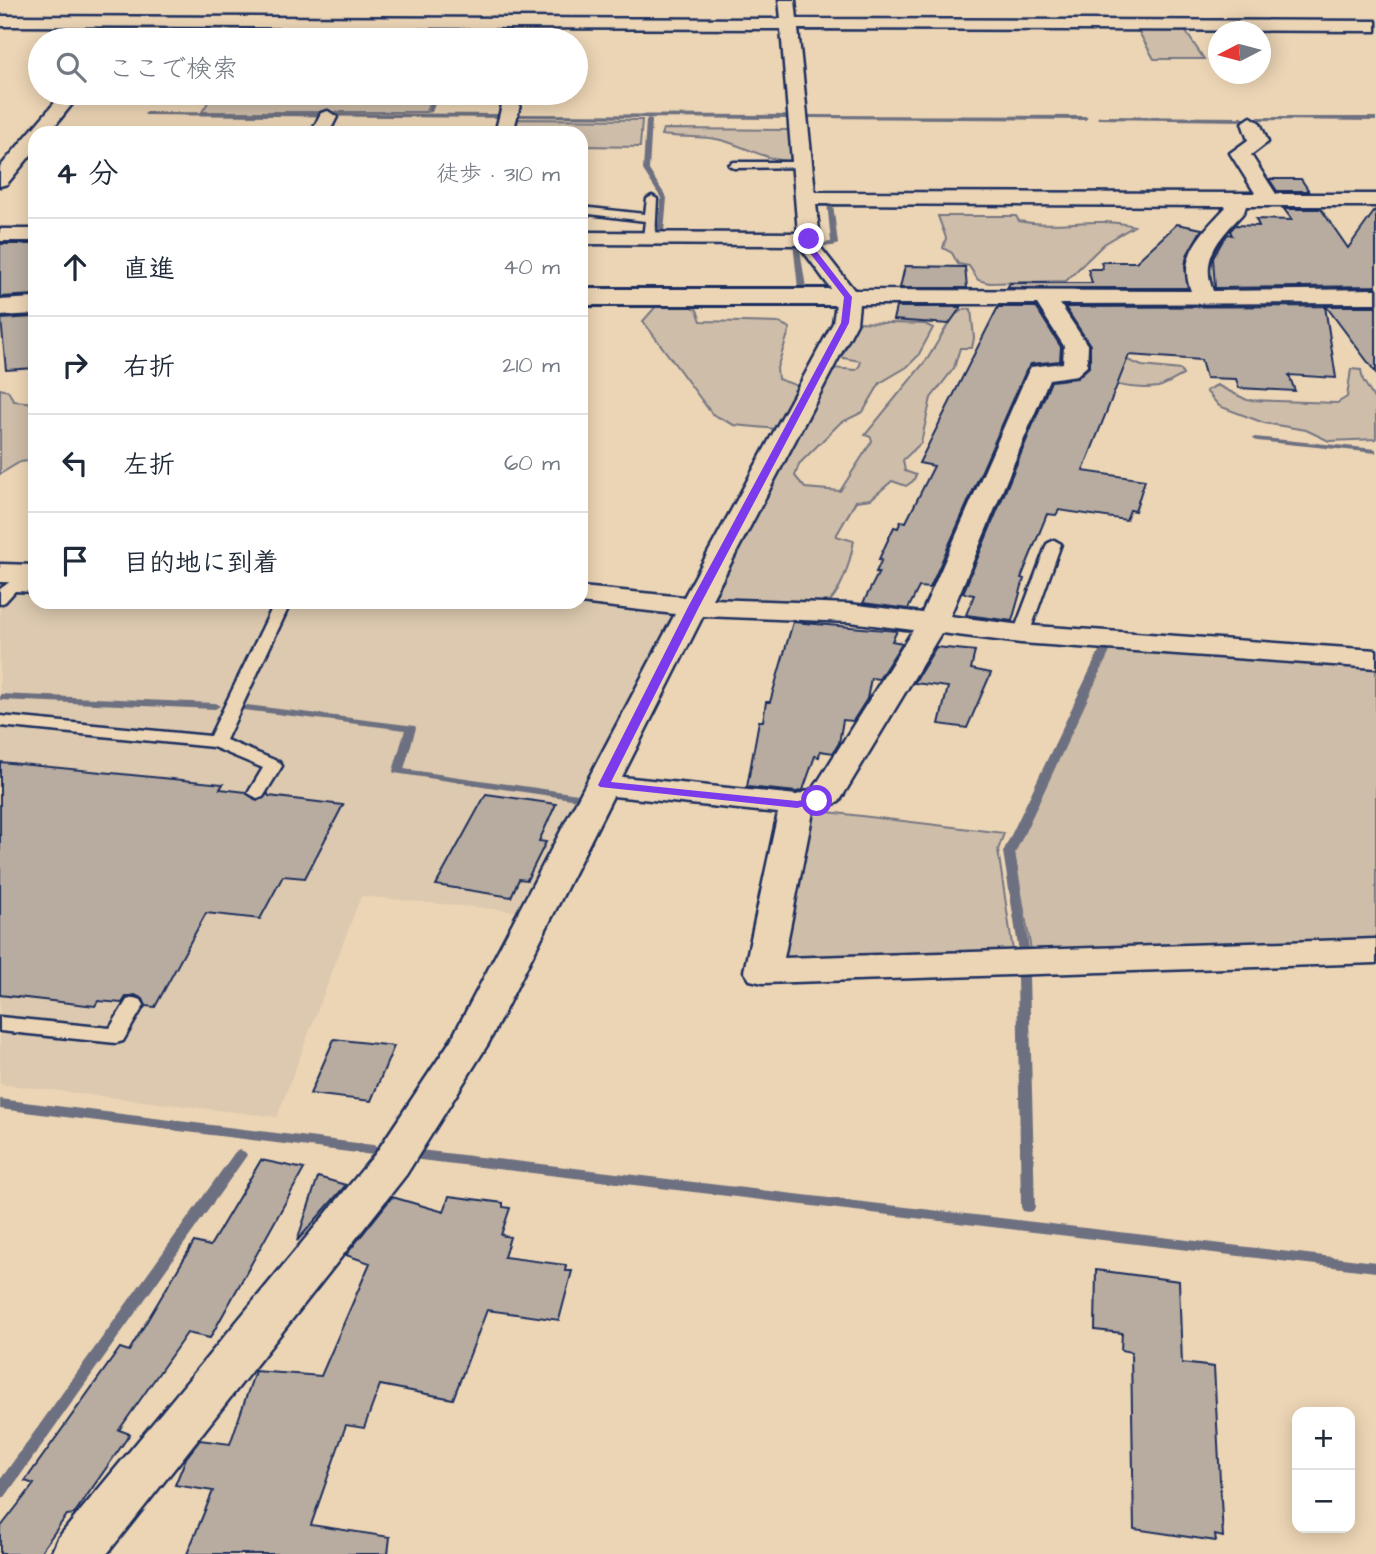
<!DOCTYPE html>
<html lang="ja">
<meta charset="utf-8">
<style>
:root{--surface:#fff;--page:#f2f2f3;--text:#1f2937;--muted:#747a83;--line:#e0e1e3}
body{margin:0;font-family:"Architects Daughter","Klee One",sans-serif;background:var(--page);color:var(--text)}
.controls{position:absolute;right:21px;bottom:21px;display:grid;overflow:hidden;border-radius:14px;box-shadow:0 4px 18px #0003}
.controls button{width:63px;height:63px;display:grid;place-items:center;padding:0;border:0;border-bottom:2px solid var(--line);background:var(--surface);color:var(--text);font:35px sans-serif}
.compass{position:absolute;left:1208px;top:21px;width:63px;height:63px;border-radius:50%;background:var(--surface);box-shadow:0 4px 18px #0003;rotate:264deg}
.stop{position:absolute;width:21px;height:21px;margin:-16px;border:5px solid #7c3aed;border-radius:50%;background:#fff}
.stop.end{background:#7c3aed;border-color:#fff;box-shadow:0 2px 7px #0008}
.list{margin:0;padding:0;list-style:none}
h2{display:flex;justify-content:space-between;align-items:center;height:91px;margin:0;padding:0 28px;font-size:30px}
h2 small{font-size:23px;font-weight:400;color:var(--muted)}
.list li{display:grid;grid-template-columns:46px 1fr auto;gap:21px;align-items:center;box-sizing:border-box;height:98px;padding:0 28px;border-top:2px solid var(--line)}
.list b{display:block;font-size:26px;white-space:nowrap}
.list em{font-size:23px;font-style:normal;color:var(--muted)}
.icon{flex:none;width:38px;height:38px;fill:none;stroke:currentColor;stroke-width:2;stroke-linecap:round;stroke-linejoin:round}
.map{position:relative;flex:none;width:1376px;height:1554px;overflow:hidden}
.search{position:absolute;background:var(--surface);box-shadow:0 4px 18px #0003;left:28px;top:28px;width:560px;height:77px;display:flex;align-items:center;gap:18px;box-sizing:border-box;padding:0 24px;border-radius:38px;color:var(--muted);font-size:26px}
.panel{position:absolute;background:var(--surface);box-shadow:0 4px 18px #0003;left:28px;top:126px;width:560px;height:483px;border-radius:21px}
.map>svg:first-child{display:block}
</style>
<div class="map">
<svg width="1376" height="1554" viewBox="0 0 1376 1554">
<rect width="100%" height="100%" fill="#ecd5b5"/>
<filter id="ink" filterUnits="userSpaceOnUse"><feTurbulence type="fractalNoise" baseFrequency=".0143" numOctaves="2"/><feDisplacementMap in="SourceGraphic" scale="14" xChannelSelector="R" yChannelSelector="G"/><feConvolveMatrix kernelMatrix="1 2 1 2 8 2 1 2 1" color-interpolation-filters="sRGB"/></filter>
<g filter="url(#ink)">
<path fill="#dcc9af" d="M0 581H35V602H556L668 610 675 613 677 619 522 912 361 896 277 1117 0 1084Z"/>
<path fill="#cebda8" stroke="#747683" stroke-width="2" d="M1136 27 1184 29 1204 59H1154Z
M214 93H432L426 112H202Z
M514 119 642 120 640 147 581 146V133H511Z
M663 129 790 130 793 161C767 161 747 147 721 140 702 135 680 138 661 135Z
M938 216H1016L1019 221C1057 229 1096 216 1134 226L1104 244 1066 281 989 283 978 280 969 266 958 264 952 253 943 248 946 238Z
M659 303 688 304 697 310 701 321 780 323 790 328 777 368 778 379 801 387 777 429 734 425 712 414 643 321Z
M965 309H971L974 338 972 348H960L954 368 931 398 921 443 903 460 905 471 916 475 913 481 906 486 892 481 871 499 856 501 836 536 854 541C850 562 842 592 825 606L717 603 715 597 832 368 856 370 860 365V361L838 357 855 322 925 324 933 328 918 356 907 367 880 383 863 412 840 423 799 464 795 476 805 488 840 491 872 441 871 437 865 435 928 358 953 316Z
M1092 354 1125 359 1142 366 1181 370 1183 375C1175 379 1166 385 1158 387 1136 390 1097 385 1084 367L1085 357Z
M1351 369 1361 370 1363 380 1376 402V439L1329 441 1306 430 1264 423 1219 406 1206 391 1217 385 1247 400 1337 403 1347 397Z
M0 389 8 391 14 401 35 403V460L20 462 0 474Z
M1112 645 1376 665V939L1031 950 1014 853Z
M811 810 1004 833 998 850 1013 951 789 958 782 955Z"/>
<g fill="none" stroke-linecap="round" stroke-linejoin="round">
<path fill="#6d7080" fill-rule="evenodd" d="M460 22 463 24 457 40H452L457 24Z
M433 93H439L432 112 427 113Z
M147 112 502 114 505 116 502 118 145 115 144 114Z
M519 114 789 115 792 117 789 119 517 117 516 116Z
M810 115 1085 116 1088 118 1085 120 808 118 807 117Z
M1100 116 1243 117 1246 119 1243 121 1098 119 1097 118Z
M1254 117H1376V121L1252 120V118Z
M649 118 652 120 649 170 667 198 664 232 674 233 675 234C671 237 661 237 657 234L661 198 643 170 646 120Z
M830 200H840L843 202 833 204 838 244C834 247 824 247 820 244L821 243 831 242 827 202Z
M796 241 799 243 806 288 802 290 798 288 793 243Z
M1254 437 1376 449V453L1257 441 1253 439Z
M1105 646 1110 649 1015 852 1029 949 1027 952H1019L1003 852 1100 649Z
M0 694 215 703 220 706 215 709 0 700Z
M247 705 415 726 416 728 404 769 578 794 583 797 578 800 394 773 393 771 405 730 243 710 242 708Z
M1023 972 1027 973 1029 976 1035 1207 1033 1211 1028 1212 1023 1211 1021 1207 1017 976 1019 973Z
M0 1099 373 1145 378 1147 380 1150 378 1153 373 1155 0 1109Z
M240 1150 245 1152 247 1155 245 1158 5 1497 0 1499V1480L235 1152Z
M420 1150 1376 1262V1272L420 1160 415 1158 413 1155 415 1152Z"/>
</g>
<path fill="#b8aca0" stroke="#1b2f5e" stroke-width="2" d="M1269 179H1301L1309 191H1277Z
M1284 209H1321L1348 248 1376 209V286L1215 288 1213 258 1223 240 1228 234 1232 235 1230 231 1235 225 1259 226 1256 219 1292 220Z
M1177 224 1202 229 1187 255 1185 266 1188 288H1007L1010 283H1092L1088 269H1103L1101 262H1136Z
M0 244H35V295L0 297Z
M905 266 965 267 967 288H900Z
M1325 306 1336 378 1289 375 1295 391 1239 388 1236 379 1206 378 1201 360 1129 355 1083 471 1145 480 1135 511 1130 510 1126 520 1059 510 1056 515 1047 514 1021 578 1024 579 1012 621 966 615 974 595 963 593 1051 381 1077 378 1090 366V345L1065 307Z
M1326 306H1376V373Z
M896 307H961L949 324 893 320Z
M998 307H1036L1061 347 1060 361 1031 364 1026 371 930 588 919 587 908 609 863 603 879 572H876L882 559H879L894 527 898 528 901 521 906 522 934 466 919 463Z
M35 317V368L6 370 1 319Z
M793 622 897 631 892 641 902 643 879 679 871 678 867 699 853 721 843 720 839 743 833 753 820 751 819 757 815 756 803 790 797 792 747 787 759 721H763L766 702H770Z
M936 647 975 651 971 669 991 673 967 728 939 724 948 687 914 683Z
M0 762 223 784 220 789 246 792 257 801 268 794 269 796 343 805 305 878 283 876 260 919 206 913 155 1007 146 1006 143 999 135 995 126 997 122 1003 98 1001 95 1006 0 995Z
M486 794 556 804 539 841 546 842 527 880 519 879 511 897 436 885Z
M334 1039 394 1046 371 1101 310 1094Z
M261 1160 304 1169 210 1338 187 1333 119 1430 130 1434 74 1514 67 1515 39 1554H0V1528L34 1484 25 1481 120 1348 129 1351 194 1242 210 1246Z
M318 1177 346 1185 297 1241Z
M449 1196 503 1203V1207L510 1208 501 1235 510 1237 504 1257 566 1265 565 1271H572L559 1320 487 1310 453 1399 380 1385 364 1428 346 1425 311 1525 390 1537 388 1554H187L213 1491 175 1485 186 1458 200 1440 230 1444 255 1371 321 1376 370 1263 346 1255 392 1197 444 1212Z
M1096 1270 1179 1281 1182 1363 1214 1367 1223 1537 1215 1535 1216 1541 1134 1529 1131 1352 1121 1350 1122 1333 1095 1330Z"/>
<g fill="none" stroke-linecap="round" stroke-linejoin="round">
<g stroke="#1b2f5e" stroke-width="5">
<path id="lane" d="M802 162 806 163V167L734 168 729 165 734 162Z
M652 196 657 199 655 238 649 241 643 238 645 221 581 213V207L645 214 647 199Z
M1054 540 1061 544 1029 634 1027 637H1015L1013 634 1047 544Z
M11 581 35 582V592L15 591 5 602 0 604V589Z
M275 602H291L226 740 279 762 282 766 263 797 257 798 248 793 263 768 213 747 0 726V716L210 736Z
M134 998 141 1000 144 1005 123 1041 116 1043 0 1031V1017L110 1028 127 1000Z"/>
</g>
<g stroke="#1b2f5e" stroke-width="5">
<path id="street" d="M779 0H795L797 19 1376 21V31L798 29 815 192 1255 193 1230 153 1248 140 1242 123 1251 117 1260 123 1268 142 1251 155 1276 194H1376V206H1246L1244 212C1222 236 1199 256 1213 291L1376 289V303L1060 304 1088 346 1087 366 1077 375 1049 379 950 616 1021 625 1376 650V668L1021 643 941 633 839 802 813 812 784 958 1376 939V963L763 983 750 980 744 971 778 813 613 796 488 1044 406 1175 107 1554H51L58 1538 376 1153 451 1040 675 614 571 602H581V587L684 597 833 323 837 297 799 245 581 244V232L798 233 781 29 0 26V16L781 19ZM816 204 1225 206 1226 207C1203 232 1177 255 1191 291L854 290 821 248ZM859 304H1037L1064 346 1063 363 1031 367 1028 372 922 613 850 604 712 599 857 323ZM703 616 850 622 913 630 814 788 797 795 622 777Z
M63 93H81L49 133H35V150L7 184 0 186V167Z
M505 93H523L513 133H495Z
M328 111 337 117 329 133H311L321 113Z
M0 229H35V241H0Z
M0 564 35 565V583L0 582Z"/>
</g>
<g stroke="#1b2f5e" stroke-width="6">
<path id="secondary" d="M581 289H848L857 291 861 297 857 303 848 305H581Z
M35 298V314L0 316V300Z"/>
</g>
<use href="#lane" fill="#ecd5b5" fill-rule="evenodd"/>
<use href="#street" fill="#ecd5b5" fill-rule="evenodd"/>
<use href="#secondary" fill="#ecd5b5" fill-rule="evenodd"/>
</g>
</g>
<path fill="#7c3aed" d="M809 236 813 239 814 248 852 297 849 323 699 607 611 782 797 801 817 798 823 801 797 808 600 787 598 785 688 607 841 323 844 297 806 248 805 239Z"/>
</svg>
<div class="controls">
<button>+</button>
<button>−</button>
</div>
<svg class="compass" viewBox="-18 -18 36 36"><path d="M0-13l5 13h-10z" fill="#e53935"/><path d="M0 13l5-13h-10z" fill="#747a83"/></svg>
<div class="stop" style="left:817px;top:801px"></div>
<div class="stop end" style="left:809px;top:239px"></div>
<div class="search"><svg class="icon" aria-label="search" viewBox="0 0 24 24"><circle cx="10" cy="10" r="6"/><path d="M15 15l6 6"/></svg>ここで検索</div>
<section class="panel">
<h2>4 分<small>徒歩 · 310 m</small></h2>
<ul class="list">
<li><svg class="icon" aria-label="ahead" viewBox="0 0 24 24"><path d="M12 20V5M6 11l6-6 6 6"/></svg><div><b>直進</b></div><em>40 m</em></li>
<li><svg class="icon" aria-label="right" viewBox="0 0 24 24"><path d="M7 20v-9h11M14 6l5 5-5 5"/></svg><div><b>右折</b></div><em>210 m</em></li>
<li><svg class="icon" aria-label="left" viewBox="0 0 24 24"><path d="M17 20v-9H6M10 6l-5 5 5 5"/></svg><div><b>左折</b></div><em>60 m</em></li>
<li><svg class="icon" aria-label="arrive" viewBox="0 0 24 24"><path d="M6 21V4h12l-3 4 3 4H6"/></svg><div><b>目的地に到着</b></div></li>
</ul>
</section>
</div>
